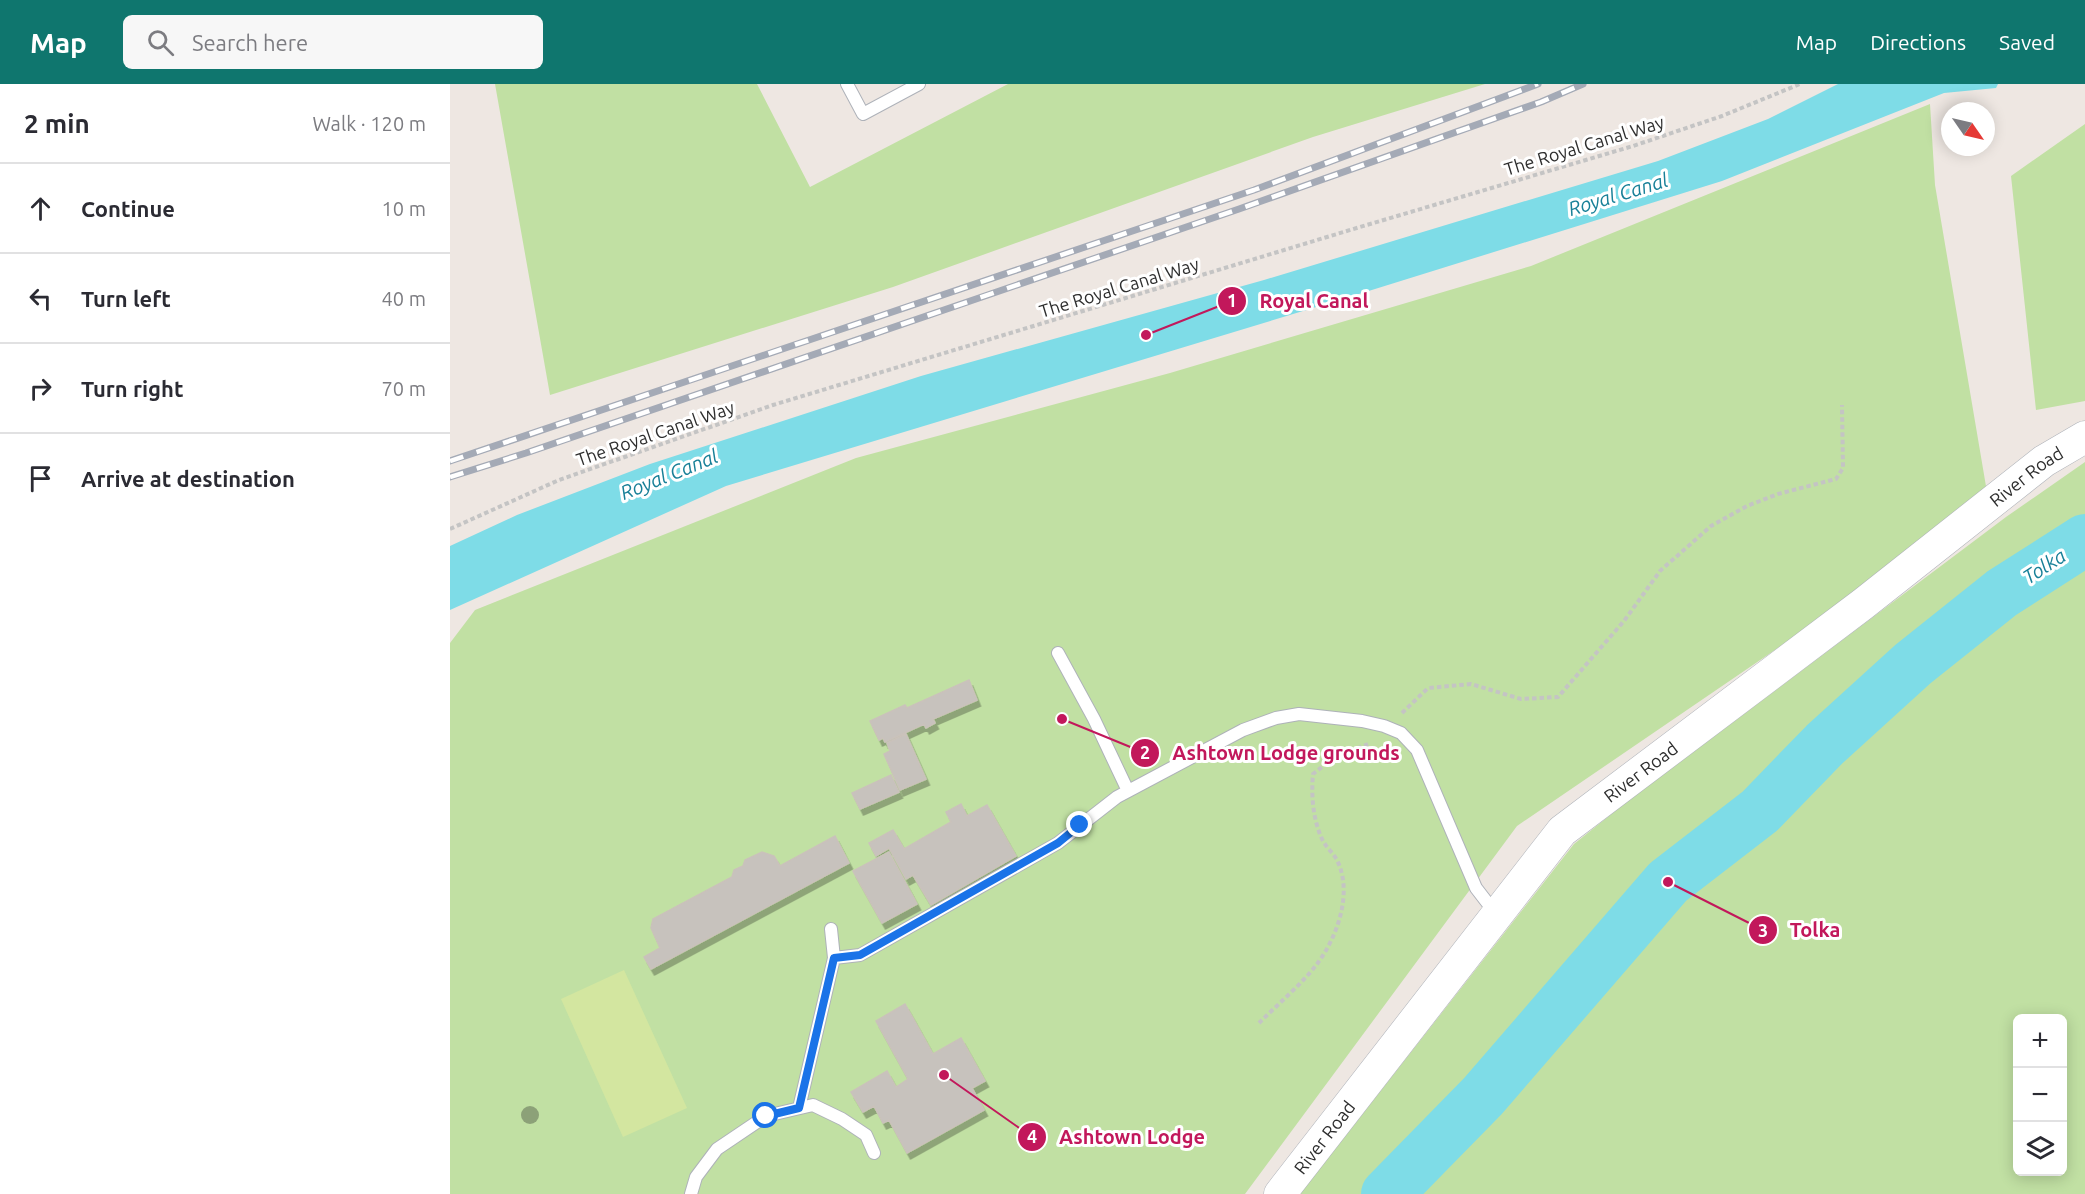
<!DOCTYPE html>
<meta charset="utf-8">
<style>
:root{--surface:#fff;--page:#f7f7f7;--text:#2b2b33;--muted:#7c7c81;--line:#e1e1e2;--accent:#0f766e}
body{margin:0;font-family:Ubuntu,sans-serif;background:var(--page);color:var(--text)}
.controls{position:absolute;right:18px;bottom:18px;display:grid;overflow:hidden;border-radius:9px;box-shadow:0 3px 15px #0003}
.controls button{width:54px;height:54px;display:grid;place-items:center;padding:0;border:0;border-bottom:2px solid var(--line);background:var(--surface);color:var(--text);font:30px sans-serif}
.compass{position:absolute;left:1491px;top:18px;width:54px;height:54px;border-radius:50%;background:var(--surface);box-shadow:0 3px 15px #0003;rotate:124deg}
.stop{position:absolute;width:18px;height:18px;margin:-14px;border:4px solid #1a73e8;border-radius:50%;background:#fff}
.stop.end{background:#1a73e8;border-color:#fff;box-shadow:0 2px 6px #0008}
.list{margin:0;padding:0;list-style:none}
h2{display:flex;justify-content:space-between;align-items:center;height:78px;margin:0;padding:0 24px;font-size:26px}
h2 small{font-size:20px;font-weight:400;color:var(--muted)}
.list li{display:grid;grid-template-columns:39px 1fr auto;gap:18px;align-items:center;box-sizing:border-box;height:90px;padding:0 24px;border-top:2px solid var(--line)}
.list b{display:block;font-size:22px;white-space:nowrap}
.list em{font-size:20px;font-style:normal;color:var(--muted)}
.icon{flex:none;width:33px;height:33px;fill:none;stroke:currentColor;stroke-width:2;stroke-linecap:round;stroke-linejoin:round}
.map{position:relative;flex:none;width:1635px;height:1110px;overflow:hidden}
header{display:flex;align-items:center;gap:36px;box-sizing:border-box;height:84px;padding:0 30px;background:var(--accent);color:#fff}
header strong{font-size:28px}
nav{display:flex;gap:33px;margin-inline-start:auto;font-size:21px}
.search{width:420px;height:54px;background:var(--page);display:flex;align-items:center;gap:15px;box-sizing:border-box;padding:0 21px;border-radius:9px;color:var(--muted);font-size:22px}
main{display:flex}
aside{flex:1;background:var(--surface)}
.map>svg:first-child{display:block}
</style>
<header>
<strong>Map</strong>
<div class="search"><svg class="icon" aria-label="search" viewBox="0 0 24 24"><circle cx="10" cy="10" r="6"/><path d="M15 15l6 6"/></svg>Search here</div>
<nav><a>Map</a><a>Directions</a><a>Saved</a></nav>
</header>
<main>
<aside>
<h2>2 min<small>Walk · 120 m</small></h2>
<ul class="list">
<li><svg class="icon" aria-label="ahead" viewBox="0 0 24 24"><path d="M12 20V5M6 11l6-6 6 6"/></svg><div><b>Continue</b></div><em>10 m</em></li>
<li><svg class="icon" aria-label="left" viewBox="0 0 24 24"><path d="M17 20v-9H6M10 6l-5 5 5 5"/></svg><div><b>Turn left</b></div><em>40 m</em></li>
<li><svg class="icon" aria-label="right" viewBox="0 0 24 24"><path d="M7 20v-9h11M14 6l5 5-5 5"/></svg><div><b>Turn right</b></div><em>70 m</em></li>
<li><svg class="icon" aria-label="arrive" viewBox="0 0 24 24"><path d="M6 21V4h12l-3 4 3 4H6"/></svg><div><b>Arrive at destination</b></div></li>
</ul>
</aside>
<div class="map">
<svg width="1635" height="1110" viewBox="0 0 1635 1110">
<defs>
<filter id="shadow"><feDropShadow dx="3.5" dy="6" stdDeviation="0" flood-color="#0004"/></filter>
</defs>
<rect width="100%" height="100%" fill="#eee7e2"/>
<path fill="#c1e0a3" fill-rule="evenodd" d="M45 0H307L360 103 558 0H1035L863 53 443 203 100 311Z
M1480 20 1485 101 1539 420 1067 742 795 1110H0V559L25 526 406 374 720 289 1081 182Z
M1635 40V317L1586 326 1561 92Z
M1635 378V1110H850L1124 760 1169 724 1556 433ZM1568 934H1612V1088H1568Z"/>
<path fill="#d3e6a0" d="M174 886 237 1024 173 1053 111 915Z"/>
<path fill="#7edce7" d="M1388 0H1548L1546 4 1494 9 1272 97 909 210 276 402 0 526V462L67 431 200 380 471 292 814 196 1208 77 1318 35Z"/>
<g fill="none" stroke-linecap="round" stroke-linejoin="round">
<path stroke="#7edce7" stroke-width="52" d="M937 1110 1033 1012 1218 798 1310 727 1375 660 1463 580 1552 509 1635 456"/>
</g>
<path fill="#c7c2bd" stroke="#cac2bb" stroke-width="1.5" filter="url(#shadow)" d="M519 596 527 616 483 635 485 639 476 644 474 640 435 658 433 654 429 656 420 637 455 621 457 624Z
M456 650 476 695 450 706 434 670 440 667 437 659Z
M441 691 449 708 410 725 402 709Z
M511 720 517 732 537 721 566 772 481 821 463 791 456 795 439 764 426 772 419 759 443 746 454 765 501 738 496 728Z
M385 752 399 779 201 885 194 873 210 864 201 844 203 835 282 793 284 786 293 782 295 776 312 768 324 772 330 782Z
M439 768 467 820 432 839 403 787Z
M455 920 483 970 511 954 535 997 522 1004 534 1026 457 1069 439 1036 433 1039 424 1022 413 1028 401 1008 437 987 446 1003 458 995 426 937Z"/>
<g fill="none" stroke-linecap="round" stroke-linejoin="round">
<g stroke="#aeb2b9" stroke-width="14">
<path id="lane" d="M397 0 413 30 469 0
M608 569 644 635 678 707
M384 874 410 871 608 759 667 713 793 646 826 634 849 630 912 637 934 642 951 649 967 666 1026 804 1046 830
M349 1024 384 874 381 845
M241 1110 246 1093 267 1065 316 1032 363 1021 392 1035 416 1051 424 1069"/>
</g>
<g stroke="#aeb2b9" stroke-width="33">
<g id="secondary">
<path id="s1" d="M830 1110 1112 747 1413 520 1594 377 1635 353"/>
</g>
</g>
<path stroke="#c4c4c4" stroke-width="4" stroke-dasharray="4.5 3" stroke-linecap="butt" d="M0 445 109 396 323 321 910 143 1183 62 1272 32 1350 0
M952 629 978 604 1021 600 1071 615 1108 613 1174 537 1210 487 1261 442 1297 422 1328 410 1386 395 1393 384 1392 321
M809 939C827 921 852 900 867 880 888 852 903 808 887 776 883 769 877 764 873 757 863 737 861 712 863 690L885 673 918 660"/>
<use href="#lane" stroke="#fff" stroke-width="12"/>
<use href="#secondary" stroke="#fff" stroke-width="32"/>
<g stroke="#a4aab6" stroke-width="7">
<path id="rail" d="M0 377 804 106 1088 0
M0 393 76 369 789 125 1091 18 1133 0"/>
</g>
<use href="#rail" stroke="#fff" stroke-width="4.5" stroke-dasharray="14" stroke-linecap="butt"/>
</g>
<circle fill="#8ca178" cx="80" cy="1031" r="9"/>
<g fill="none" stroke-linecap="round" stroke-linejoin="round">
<path stroke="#1a73e8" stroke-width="8" d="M316 1032 349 1024 384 874 410 871 608 759 630 741"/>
</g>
<g text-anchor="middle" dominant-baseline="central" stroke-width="6" stroke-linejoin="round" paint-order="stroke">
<g font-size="18" fill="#2e2e2e" stroke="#fff">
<text transform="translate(1134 61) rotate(-17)">The Royal Canal Way</text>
<text transform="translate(669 203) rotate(-17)">The Royal Canal Way</text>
<text transform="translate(205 349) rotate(-19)">The Royal Canal Way</text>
<text stroke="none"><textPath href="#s1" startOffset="1044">River Road</textPath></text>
<text stroke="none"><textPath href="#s1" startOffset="558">River Road</textPath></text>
<text stroke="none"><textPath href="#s1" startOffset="72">River Road</textPath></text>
</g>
<g font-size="20" font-style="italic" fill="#188098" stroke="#fff">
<text transform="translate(1168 110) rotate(-17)">Royal Canal</text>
<text transform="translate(219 390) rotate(-22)">Royal Canal</text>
<text transform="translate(1594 482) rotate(-33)">Tolka</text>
</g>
</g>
<path fill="none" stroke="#c2185b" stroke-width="2" d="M696 251L782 217M612 635L695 669M1218 798L1313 846M494 991L582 1053"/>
<g fill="#c2185b" stroke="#fff" stroke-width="2">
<circle cx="696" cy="251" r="6"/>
<circle cx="612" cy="635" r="6"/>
<circle cx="1218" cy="798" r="6"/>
<circle cx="494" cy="991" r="6"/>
<circle cx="782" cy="217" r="15"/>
<circle cx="695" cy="669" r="15"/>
<circle cx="1313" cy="846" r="15"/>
<circle cx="582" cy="1053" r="15"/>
</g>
<g font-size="18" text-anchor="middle" font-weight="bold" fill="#fff">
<text x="782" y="223">1</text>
<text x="695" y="675">2</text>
<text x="1313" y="853">3</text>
<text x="582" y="1059">4</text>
</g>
<g font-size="20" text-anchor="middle" font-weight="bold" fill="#c2185b" stroke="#fff" stroke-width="6" stroke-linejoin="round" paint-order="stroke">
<text x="864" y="224">Royal Canal</text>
<text x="836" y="676">Ashtown Lodge grounds</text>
<text x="1365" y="853">Tolka</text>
<text x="682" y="1060">Ashtown Lodge</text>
</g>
</svg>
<div class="controls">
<button>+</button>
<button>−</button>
<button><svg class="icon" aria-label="layers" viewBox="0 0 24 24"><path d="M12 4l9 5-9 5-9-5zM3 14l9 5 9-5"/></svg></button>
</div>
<svg class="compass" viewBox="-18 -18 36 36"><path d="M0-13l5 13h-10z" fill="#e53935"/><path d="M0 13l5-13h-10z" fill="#7c7c81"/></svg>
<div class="stop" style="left:316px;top:1032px"></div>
<div class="stop end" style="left:630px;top:741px"></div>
</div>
</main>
